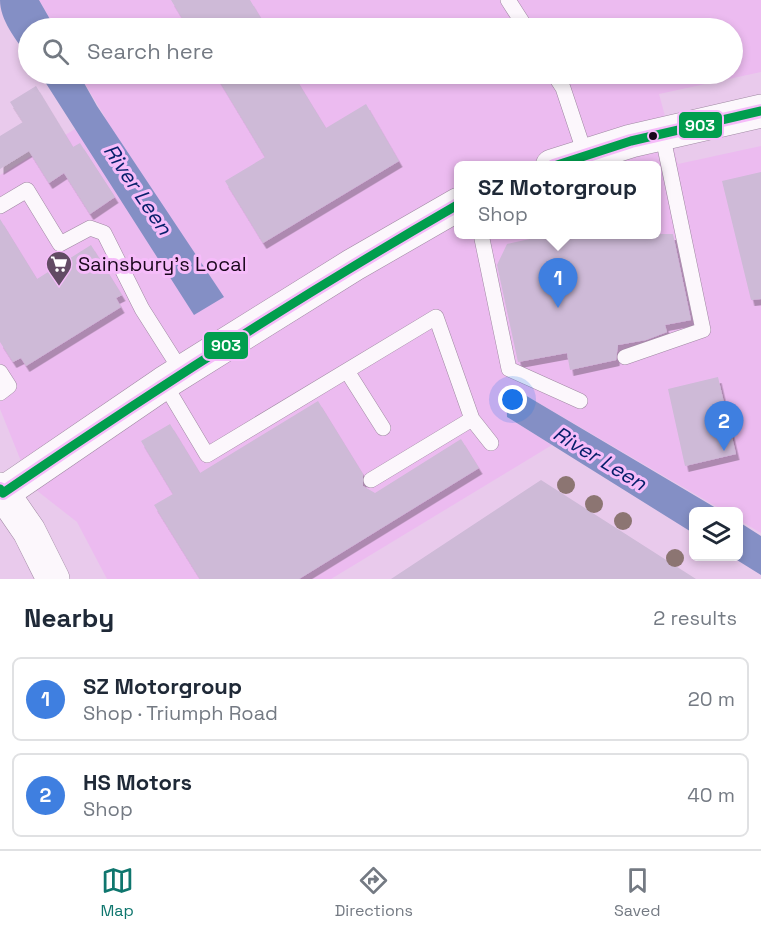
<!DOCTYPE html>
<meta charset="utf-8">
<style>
:root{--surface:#fff;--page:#f2f2f3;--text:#1f2937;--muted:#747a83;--line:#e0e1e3;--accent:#0f766e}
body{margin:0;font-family:"Space Grotesk",sans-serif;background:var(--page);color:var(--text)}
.controls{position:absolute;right:18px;bottom:18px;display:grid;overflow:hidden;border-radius:9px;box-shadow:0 3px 9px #0003}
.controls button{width:54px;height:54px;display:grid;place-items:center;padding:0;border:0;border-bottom:2px solid var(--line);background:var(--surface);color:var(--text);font:30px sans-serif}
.you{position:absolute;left:513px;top:400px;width:21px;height:21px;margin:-15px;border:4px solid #fff;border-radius:50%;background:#1a73e8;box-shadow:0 0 0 9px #1a73e833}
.badge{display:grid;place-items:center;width:39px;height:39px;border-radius:50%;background:var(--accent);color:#fff;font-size:20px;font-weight:700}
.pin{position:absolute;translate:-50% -50px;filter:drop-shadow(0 2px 3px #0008)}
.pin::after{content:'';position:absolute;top:32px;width:21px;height:18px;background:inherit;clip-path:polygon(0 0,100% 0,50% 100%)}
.popup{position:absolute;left:454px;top:161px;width:207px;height:78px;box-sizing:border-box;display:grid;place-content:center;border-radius:9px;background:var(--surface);filter:drop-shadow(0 2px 4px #0005);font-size:20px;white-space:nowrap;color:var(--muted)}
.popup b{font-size:22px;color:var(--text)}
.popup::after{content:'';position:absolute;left:50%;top:100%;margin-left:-12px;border:12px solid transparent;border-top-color:var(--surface)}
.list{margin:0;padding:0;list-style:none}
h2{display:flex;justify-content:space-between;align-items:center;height:78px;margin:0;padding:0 24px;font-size:26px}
h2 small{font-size:20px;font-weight:400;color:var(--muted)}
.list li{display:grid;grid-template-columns:39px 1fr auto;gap:18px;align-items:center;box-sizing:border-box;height:84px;margin:0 12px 12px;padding:0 12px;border:2px solid var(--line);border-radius:9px}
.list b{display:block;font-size:22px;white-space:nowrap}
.list p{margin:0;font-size:20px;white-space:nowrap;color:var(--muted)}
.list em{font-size:20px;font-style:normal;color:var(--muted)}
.icon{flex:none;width:33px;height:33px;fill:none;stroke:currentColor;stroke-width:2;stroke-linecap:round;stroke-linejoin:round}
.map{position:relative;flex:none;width:761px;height:579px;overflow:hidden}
.search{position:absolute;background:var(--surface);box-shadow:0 3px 9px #0003;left:18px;right:18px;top:18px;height:66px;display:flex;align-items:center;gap:15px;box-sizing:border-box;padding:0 21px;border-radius:33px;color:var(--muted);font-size:22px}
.sheet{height:270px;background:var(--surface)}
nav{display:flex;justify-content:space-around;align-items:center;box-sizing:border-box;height:84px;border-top:2px solid var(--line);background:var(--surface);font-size:16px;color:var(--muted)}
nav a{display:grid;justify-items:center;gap:3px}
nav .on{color:var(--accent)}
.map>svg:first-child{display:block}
</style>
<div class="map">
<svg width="761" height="579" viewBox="0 0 761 579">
<defs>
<filter id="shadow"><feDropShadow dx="3.5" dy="6" stdDeviation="0" flood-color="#0004"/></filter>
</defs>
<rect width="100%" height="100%" fill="#e9caec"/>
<path fill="#ecbbf0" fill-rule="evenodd" d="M39 0H761V72L659 94 678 164 761 146V533L739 520 738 512 724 511 525 395 507 389V417L552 445 331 579H107L77 522 31 486 0 409V175L75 129 105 117 79 74H732V28H55ZM459 166H657V234H459Z"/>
<path fill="#848fc5" d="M0 0H39L55 28H28V56C16 40 0 20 0 0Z
M40 74H79L97 106 224 297 194 315Z
M506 388 525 395 721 511 694 512 693 533 507 417Z
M739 522 761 536V575L732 557 738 556Z"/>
<path fill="#cebad7" filter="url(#shadow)" d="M171 0H250L267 28H188Z
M215 74H293L326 128 366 104 399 161 263 243 225 181 265 157Z
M36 86 73 147 80 143 115 197 90 214 64 173 49 183 29 151 0 169V136L23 122 10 102Z
M761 172V299L751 300 722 181Z
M0 219 37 279 91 245 122 295 116 298 121 307 26 366 21 358 13 362 0 342Z
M552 234H673L691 320 665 325 667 332 646 340 618 345 616 360 570 370 567 353 518 362 497 265 507 244Z
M718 377 736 454 685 466 668 389Z
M318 401 363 474V486L375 493 461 439 479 468 299 579H200L154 505 173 494 141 441 170 424 200 473Z
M541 480 696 579H391Z"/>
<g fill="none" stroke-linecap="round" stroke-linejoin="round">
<g stroke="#9f88a2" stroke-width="16">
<path id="lane" d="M508 0 526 28
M554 74 563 88 585 154
M0 206 27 190 60 244 90 228 104 233 142 309 182 372
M481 234 509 369 580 401
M625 357 703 330 662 133
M347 371 383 428
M0 372 9 386 0 393
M164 383 207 455 436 317 472 419
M371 480 472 419 491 443"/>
</g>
<g stroke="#9f88a2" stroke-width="34">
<path id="secondary" d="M552 166 631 141 761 111
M3 493 164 383 353 265 459 204"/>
</g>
<g stroke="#9f88a2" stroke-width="34">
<path id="primary" d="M0 489 29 531 53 579"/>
</g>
<use href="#lane" stroke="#fcf7fc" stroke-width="15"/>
<use href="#secondary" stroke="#fcf7fc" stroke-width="33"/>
<use href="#primary" stroke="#fcf7fc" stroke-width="33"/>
<g stroke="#f6bcfa" stroke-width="14">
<path id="bus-1" d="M554 166 631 141 761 111
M0 489 3 493C152 391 303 294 459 204"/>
</g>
<use href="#bus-1" stroke="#019e4e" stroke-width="9"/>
</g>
<g fill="#8c7572">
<circle cx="566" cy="485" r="9"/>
<circle cx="594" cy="504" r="9"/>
<circle cx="623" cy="521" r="9"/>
<circle cx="675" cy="558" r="9"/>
</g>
<defs>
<g id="supermarket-pin" transform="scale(1.35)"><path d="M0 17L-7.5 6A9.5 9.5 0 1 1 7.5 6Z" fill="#624b64" stroke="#f6bcfa"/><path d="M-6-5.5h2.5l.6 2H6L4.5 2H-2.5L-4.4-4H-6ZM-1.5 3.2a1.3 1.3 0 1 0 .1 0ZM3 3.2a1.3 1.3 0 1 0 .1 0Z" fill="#fff"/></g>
</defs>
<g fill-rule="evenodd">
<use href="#supermarket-pin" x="59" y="264"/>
</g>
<circle fill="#19061b" stroke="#f6bcfa" stroke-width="2" cx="653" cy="136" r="5"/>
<g text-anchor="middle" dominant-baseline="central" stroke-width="6" stroke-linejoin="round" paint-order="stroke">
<g font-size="20" fill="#19061b" stroke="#f6bcfa" text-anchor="start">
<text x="78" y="264">Sainsbury's Local</text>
</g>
<g font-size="21" font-style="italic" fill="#061f6a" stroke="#f6bcfa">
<text transform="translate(138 189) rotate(56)">River Leen</text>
<text transform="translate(600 458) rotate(31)">River Leen</text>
</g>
</g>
<g stroke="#f6bcfa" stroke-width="2">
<rect x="678" y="111" width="45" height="28" rx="6" fill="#019e4e"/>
<rect x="203" y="331" width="46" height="29" rx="6" fill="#019e4e"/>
</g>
<g font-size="16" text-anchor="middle" font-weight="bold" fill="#fff">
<text x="700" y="131">903</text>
<text x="226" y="351">903</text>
</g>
</svg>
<div class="controls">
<button><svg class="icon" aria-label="layers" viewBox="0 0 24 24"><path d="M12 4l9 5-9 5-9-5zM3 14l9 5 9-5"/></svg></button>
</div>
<div class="you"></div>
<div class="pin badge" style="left:558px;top:308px;background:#3f7fe0">1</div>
<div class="popup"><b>SZ Motorgroup</b>Shop</div>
<div class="pin badge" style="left:724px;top:451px;background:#3f7fe0">2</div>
<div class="search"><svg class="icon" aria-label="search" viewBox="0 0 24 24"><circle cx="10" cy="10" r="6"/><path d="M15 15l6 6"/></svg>Search here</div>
</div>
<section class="sheet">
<h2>Nearby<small>2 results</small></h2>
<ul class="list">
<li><span class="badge" style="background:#3f7fe0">1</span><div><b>SZ Motorgroup</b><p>Shop · Triumph Road</p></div><em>20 m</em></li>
<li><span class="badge" style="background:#3f7fe0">2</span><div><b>HS Motors</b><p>Shop</p></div><em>40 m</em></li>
</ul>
</section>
<nav>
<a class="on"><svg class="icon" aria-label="map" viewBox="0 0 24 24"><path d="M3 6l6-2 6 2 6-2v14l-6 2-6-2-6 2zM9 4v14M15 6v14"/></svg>Map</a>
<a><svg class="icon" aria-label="directions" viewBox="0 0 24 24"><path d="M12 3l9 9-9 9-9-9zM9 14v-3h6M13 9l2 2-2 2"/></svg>Directions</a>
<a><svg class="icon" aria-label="saved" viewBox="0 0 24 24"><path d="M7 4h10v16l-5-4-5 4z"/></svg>Saved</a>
</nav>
